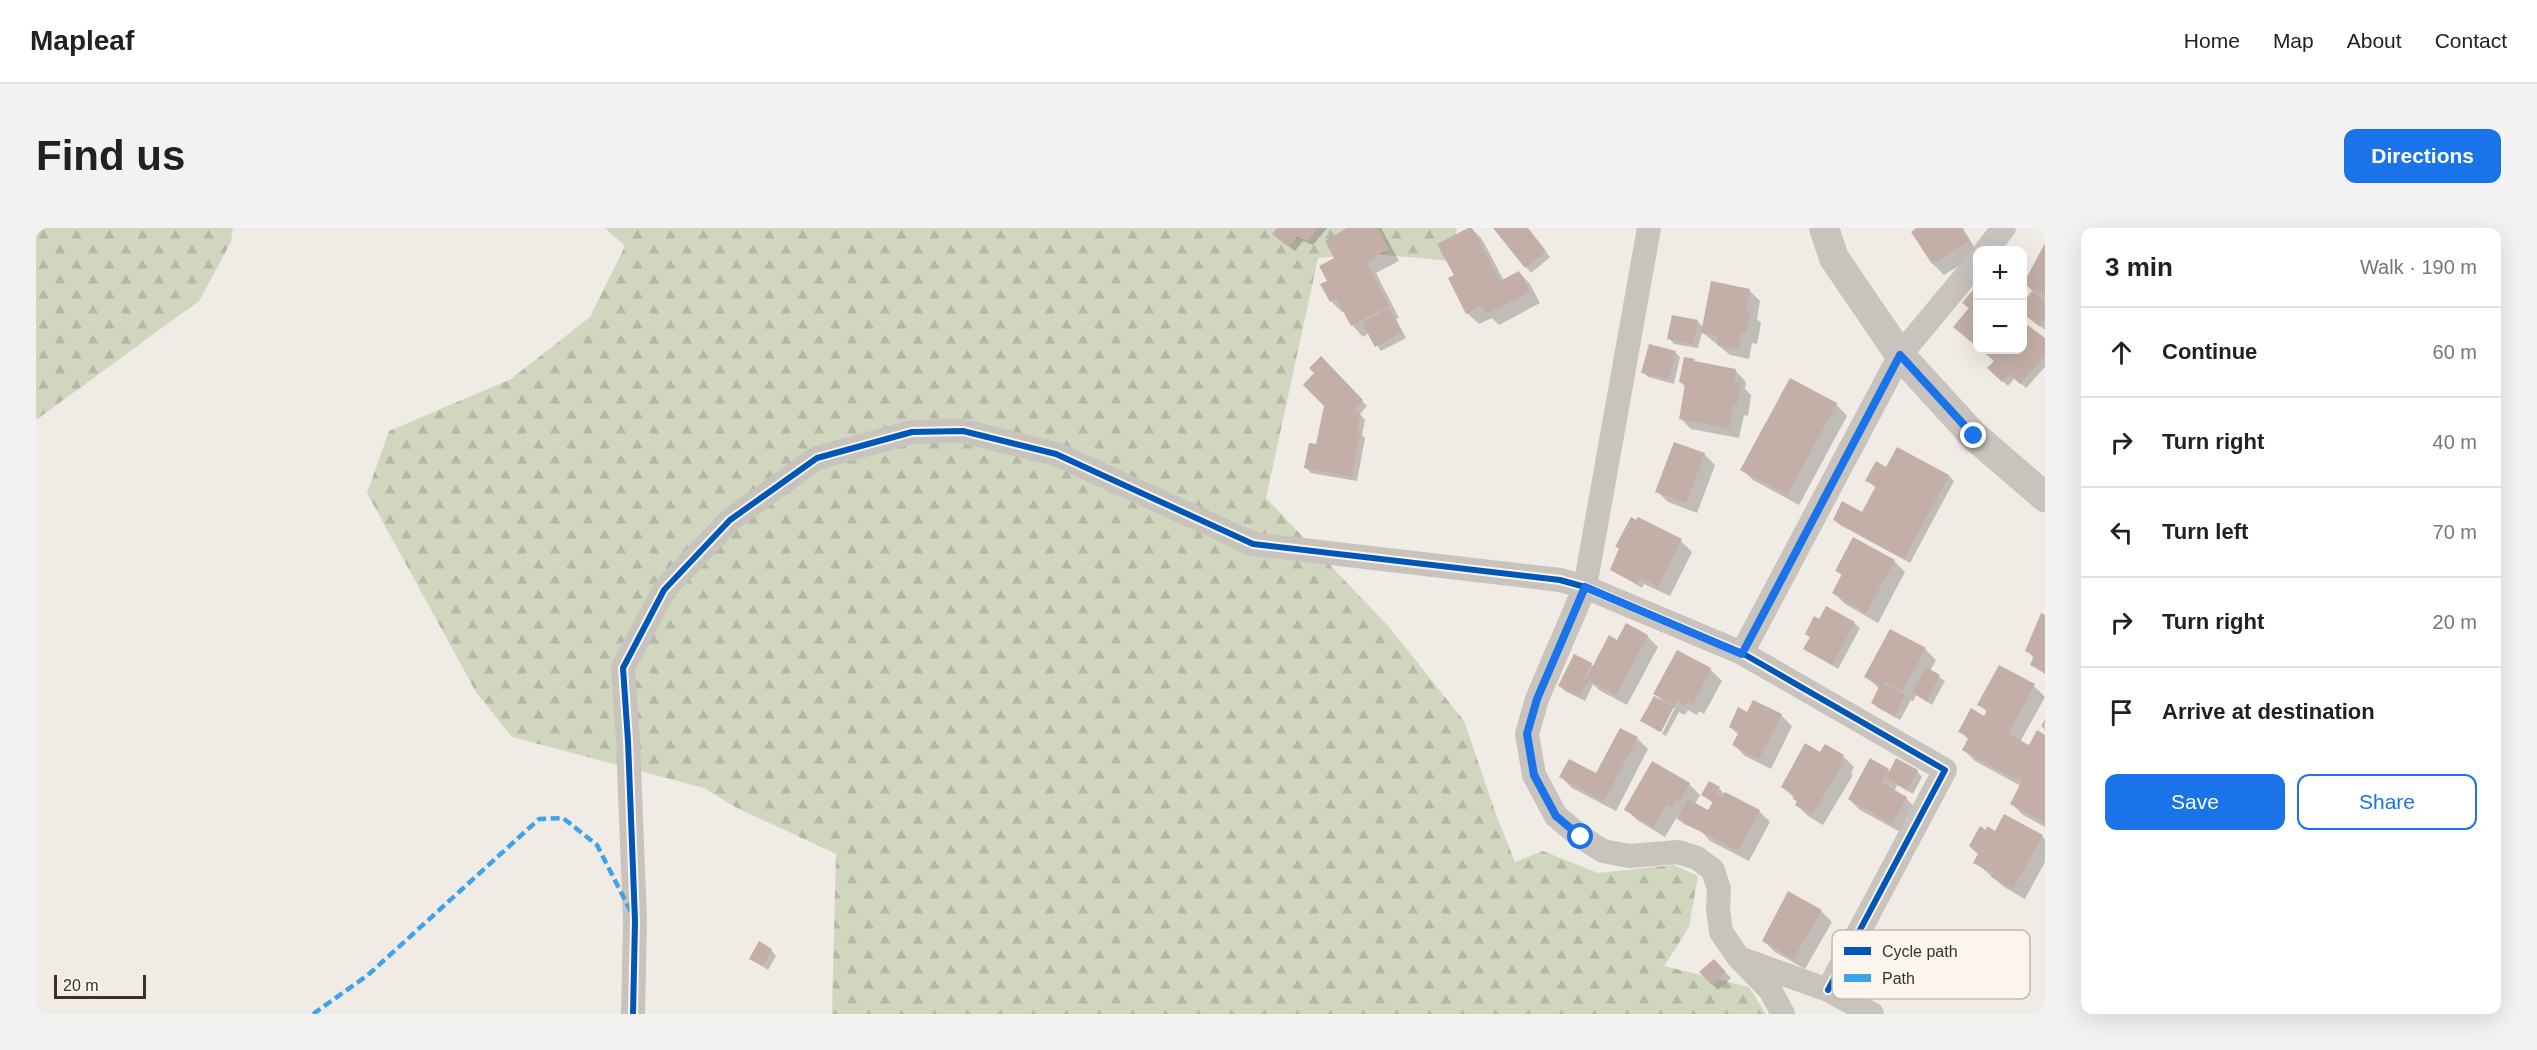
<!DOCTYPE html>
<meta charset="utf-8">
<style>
:root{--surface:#fff;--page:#f2f2f2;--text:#202124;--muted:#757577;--line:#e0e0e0;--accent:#1a73e8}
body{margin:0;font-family:Arial,sans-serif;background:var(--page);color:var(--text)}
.controls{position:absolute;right:18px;top:18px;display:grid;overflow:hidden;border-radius:12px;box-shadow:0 6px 24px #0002}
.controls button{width:54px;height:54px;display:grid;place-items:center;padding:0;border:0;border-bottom:2px solid var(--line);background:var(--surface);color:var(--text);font:30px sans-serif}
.scale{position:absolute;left:18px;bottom:15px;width:92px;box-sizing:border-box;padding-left:6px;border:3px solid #3b302b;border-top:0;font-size:16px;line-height:21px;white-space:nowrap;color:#3b302b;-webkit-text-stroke:4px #fbf5ee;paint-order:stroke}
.stop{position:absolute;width:18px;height:18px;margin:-14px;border:4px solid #1a73e8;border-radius:50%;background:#fff}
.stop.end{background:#1a73e8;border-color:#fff;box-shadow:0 2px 6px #0008}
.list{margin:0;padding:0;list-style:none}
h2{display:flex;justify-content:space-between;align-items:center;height:78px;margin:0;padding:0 24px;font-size:26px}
h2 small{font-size:20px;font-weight:400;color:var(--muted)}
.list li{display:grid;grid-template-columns:39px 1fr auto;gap:18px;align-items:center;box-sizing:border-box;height:90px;padding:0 24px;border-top:2px solid var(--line)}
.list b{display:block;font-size:22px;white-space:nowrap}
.list em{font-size:20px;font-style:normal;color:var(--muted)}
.actions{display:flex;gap:12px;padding:18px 24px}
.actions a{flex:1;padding:14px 0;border:2px solid var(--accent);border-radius:12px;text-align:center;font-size:21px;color:var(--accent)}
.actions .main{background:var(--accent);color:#fff}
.icon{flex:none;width:33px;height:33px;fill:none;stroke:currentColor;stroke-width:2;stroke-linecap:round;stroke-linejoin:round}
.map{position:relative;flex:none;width:2009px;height:786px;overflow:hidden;border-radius:12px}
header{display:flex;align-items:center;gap:36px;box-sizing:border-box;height:84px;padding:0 30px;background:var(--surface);border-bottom:2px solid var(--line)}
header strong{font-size:28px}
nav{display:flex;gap:33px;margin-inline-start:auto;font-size:21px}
.intro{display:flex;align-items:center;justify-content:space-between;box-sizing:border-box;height:144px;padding:0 36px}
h1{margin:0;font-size:42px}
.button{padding:15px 27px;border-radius:12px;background:var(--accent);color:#fff;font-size:21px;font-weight:700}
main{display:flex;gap:36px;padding:0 36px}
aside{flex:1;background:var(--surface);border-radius:12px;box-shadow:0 6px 24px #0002}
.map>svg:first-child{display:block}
</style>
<header>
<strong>Mapleaf</strong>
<nav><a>Home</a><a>Map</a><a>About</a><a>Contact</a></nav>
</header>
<div class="intro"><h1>Find us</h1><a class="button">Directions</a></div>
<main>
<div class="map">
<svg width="2009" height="786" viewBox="0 0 2009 786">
<defs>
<pattern id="forest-firs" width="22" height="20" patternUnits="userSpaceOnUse" patternTransform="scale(1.5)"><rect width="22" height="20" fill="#d1d6bf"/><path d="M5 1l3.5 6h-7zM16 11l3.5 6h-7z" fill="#b4b8a4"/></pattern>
</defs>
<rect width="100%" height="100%" fill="#f0ebe5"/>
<path fill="url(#forest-firs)" d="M0 0H197L195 14 163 73 0 192Z
M569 0H1421L1415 33 1338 26 1282 30 1230 270 1354 400 1428 493 1461 589 1479 634 1507 623 1562 645 1638 637 1662 648 1653 699 1628 738 1713 759 1730 786H796L800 626 701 580 668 560 476 509 440 464 331 265 353 203 475 151 554 89 589 18Z"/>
<path fill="#0003" d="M1243 0H1291L1277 17 1267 13 1259 23 1243 11Z
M1313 0H1345L1363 33 1340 45 1363 90 1360 91 1370 110 1345 123 1333 105 1327 109 1316 97 1309 83 1306 84 1295 73 1293 54Z
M1435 0 1446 11 1468 53 1483 44 1494 56 1504 75 1463 97 1456 90 1443 96 1431 85 1420 48Z
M1459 0H1491L1514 29 1495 45Z
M1882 0H1927L1942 26 1908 47 1897 36 1877 5Z
M2009 18V72H2005L2009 75V102L1989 87 1986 78 1997 64 1989 55Z
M1713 62 1724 73 1721 91 1725 95 1721 116 1716 115 1713 131 1694 127 1666 104 1662 120 1638 116 1633 110 1661 93 1668 100Z
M2009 112V139L1990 160 1979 150 1972 158 1953 140 1960 133 1944 122H1986Z
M1639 124 1644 129 1638 156 1612 149 1607 144Z
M1285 130 1331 178 1324 186 1329 192 1326 207 1329 210 1321 253 1275 245 1270 240 1281 217 1289 177 1280 145Z
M1658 132 1661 136 1699 142 1710 154 1709 161 1715 167 1712 188 1708 187 1703 210 1655 201 1644 190 1650 160 1644 154Z
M1800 176 1811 188 1763 277 1717 252 1706 241Z
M1862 221 1913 248 1918 253 1874 335 1804 297 1799 292 1827 286 1840 260 1831 252 1851 241Z
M1668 226 1679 237 1661 285 1632 274 1621 263Z
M1603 291 1645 313 1656 324 1634 368 1608 356 1606 360 1576 342 1584 321 1581 319Z
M1858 333 1869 344 1842 395 1809 376 1798 365 1807 349 1800 342Z
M2009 387V446L1995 437 1998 430 1990 422Z
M1784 393 1818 395 1824 400 1802 441 1769 421 1775 410 1771 406Z
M1611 408 1622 419 1591 477 1563 462 1557 456 1549 473 1529 463 1524 458 1555 436 1558 439 1582 414Z
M1889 421 1900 432 1894 443 1909 453 1896 477 1880 467 1877 473 1875 472 1864 492 1842 480 1837 475 1844 461 1830 449Z
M1641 424 1675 442 1686 453 1668 486 1663 483 1661 487 1652 482 1649 487 1643 484 1630 508 1626 506 1639 480H1636L1623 504 1606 492 1628 474 1619 466Z
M1998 458 2009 469 1984 514 1994 519 2009 508V599L1987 587 1976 576 1985 558 1939 533 1928 522 1933 512 1924 503 1948 490 1951 484 1943 476Z
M1712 486 1745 487 1756 498 1735 541 1709 528 1698 517 1703 507 1694 499Z
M2009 491V502L2005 498Z
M1601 510 1612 521 1580 583 1536 560 1525 549 1561 547Z
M1785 526 1807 528 1818 539 1815 546 1817 547 1787 597 1772 588 1761 577 1762 574 1747 559Z
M1852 542 1855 544 1881 543 1886 549 1877 566 1861 557 1858 564 1870 570 1881 582 1868 606 1824 582 1813 571Z
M1653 556 1664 567 1659 576 1673 584 1677 575 1667 567 1683 560 1689 567 1723 583 1734 594 1713 633 1674 613 1666 604 1648 596 1641 589 1629 609 1601 592 1590 581Z
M1950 604 2006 608 2009 611V634L1989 671 1968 659 1939 634Z
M1785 683 1796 694 1769 741 1739 724 1728 713Z
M735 722 740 728 732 742 715 730Z
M1678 733 1695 750 1682 762 1665 744Z"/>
<path fill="#c3afa7" d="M1241 0H1282L1272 13 1261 9 1253 19 1236 6Z
M1311 0H1342L1353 21 1330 34 1353 78 1315 98 1300 70 1294 74 1284 56 1291 53 1283 38 1298 30 1289 13Z
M1432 0H1436L1464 53 1483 43 1494 64 1450 86 1445 78 1430 86 1412 50 1418 47 1401 16Z
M1457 0H1492L1510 23 1489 40Z
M1880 0H1924L1933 13 1896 36 1875 4Z
M2009 15V68L1987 56Z
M1675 53 1714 61 1710 82 1714 83 1710 105H1705L1703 121 1681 117 1682 108 1665 105Z
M1942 56V116L1940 118 1917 99 1933 80 1926 75Z
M1996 63 2009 73V89L2003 98 1986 85V76Z
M1353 80 1366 104 1339 119 1326 95Z
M1636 87 1662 92 1657 116 1631 111Z
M1986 93 2009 110V128L1984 156 1973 146 1966 154 1951 140 1958 133 1945 122H1986Z
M1613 116 1640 123 1633 151 1605 145Z
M1285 128 1327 172 1316 184 1324 185 1321 203 1324 204 1316 249 1268 240 1273 215 1280 216 1288 178 1267 157 1278 145 1273 140Z
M1648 129 1659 131 1658 133 1700 141 1698 154 1705 155 1701 177H1697L1693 200 1643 191 1649 156 1643 154Z
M1754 150 1801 175 1751 267 1704 242Z
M1638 214 1669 225 1650 275 1619 264Z
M1861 219 1913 247 1868 331 1797 292 1806 273 1826 284 1840 258 1829 253 1840 233 1850 239Z
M1595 289 1600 292 1602 289 1646 311 1622 358 1604 349 1601 356 1574 342 1583 320 1579 319Z
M1817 309 1859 332 1830 385 1796 365 1806 346 1799 343Z
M1790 378 1819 394 1796 437 1767 421 1774 409 1769 406 1778 388 1783 391Z
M2005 385 2009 387V444L1994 437 1998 427 1989 423Z
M1590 395 1612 407 1580 467 1550 451 1573 407 1581 412Z
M1854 401 1890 420 1866 463 1849 454 1848 456 1869 467 1859 488 1835 475 1844 457 1828 449Z
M1641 422 1675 440 1657 476 1652 473 1649 477 1640 472 1638 477 1617 466Z
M1538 426 1556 435 1548 450 1552 452 1544 469 1522 458Z
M1963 437 1999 456 1972 506 1993 517 2001 502 2009 507V595L1974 576 1987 551 1983 549 1982 552 1926 522 1933 509 1922 504 1935 480 1948 488 1951 482 1941 477Z
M1890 439 1904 447 1891 473 1876 465Z
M1618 468 1638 479 1625 504 1604 493Z
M1717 472 1746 486 1723 531 1696 517 1703 504 1693 499 1702 479 1711 484Z
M1584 500 1602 509 1568 573 1523 549 1533 531 1560 545Z
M1769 515 1784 524 1789 516 1808 527 1804 534 1807 535 1776 587 1759 577 1761 573 1757 571 1759 567 1745 559Z
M1834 530 1853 541 1846 555 1871 569 1856 596 1812 571Z
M1860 530 1882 542 1871 561 1850 550Z
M1616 533 1654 555 1644 573 1640 570 1635 579 1631 576 1617 599 1588 582Z
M1673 553 1684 559 1680 565 1686 569 1689 564 1724 582 1702 623 1641 591 1652 571 1672 582 1677 574 1665 567Z
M1968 586 2007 607 1977 661 1955 649 1957 645 1937 635 1942 626 1933 618 1944 598 1950 602 1951 598 1959 603Z
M1752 663 1786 682 1757 731 1726 713Z
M723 713 736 721 726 738 713 731Z
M1678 731 1690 744 1676 757 1663 744Z"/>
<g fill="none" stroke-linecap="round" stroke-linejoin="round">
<path stroke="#c9c3be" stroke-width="24" d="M1613 0 1549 359 1501 471 1491 506 1498 547 1520 588 1545 609 1567 623 1593 628 1642 624 1661 630 1677 642 1683 661 1682 681 1685 704 1702 729 1734 762 1747 786
M1950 22 1968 0
M1706 425 1864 127 1942 33
M1706 731 1792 762 1836 786
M597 786 599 693 592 513 587 440 628 362 694 292 781 230 876 204 927 203 1020 226 1217 316 1524 352 1549 359 1706 425 1909 542 1792 762"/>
<path stroke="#c9c3be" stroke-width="30" d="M1788 0 1798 30 1864 127 1938 208 2009 269"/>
<path stroke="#3fa3eb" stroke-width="4.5" stroke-dasharray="9 4.5" stroke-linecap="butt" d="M277 786 332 747 503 591 527 590 561 617 595 684"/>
<g stroke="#fbf5ee" stroke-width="10">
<path id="cycleway" d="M597 786 599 693 592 513 587 440 628 362 694 292 781 230 876 204 927 203 1020 226 1217 316 1524 352 1549 359 1706 425 1909 542 1792 762"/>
</g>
<use href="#cycleway" stroke="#0057b8" stroke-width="6"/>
</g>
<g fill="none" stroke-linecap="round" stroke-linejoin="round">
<path stroke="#1a73e8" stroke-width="8" d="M1545 609 1520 588 1498 547 1491 506 1501 471 1549 359 1706 426 1864 127 1938 208"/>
</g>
<rect x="1796" y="702" width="198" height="69" rx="9" fill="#fbf5ee" stroke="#c1bab4" stroke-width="1.5"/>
<rect x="1808" y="719" width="27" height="8" fill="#0057b8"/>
<rect x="1808" y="746" width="27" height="8" fill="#3fa3eb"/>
<g font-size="16" fill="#3b302b">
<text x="1846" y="729">Cycle path</text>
<text x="1846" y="756">Path</text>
</g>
</svg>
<div class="controls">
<button>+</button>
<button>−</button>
</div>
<div class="scale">20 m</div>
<div class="stop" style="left:1545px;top:609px"></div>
<div class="stop end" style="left:1938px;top:208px"></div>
</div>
<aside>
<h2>3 min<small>Walk · 190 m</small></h2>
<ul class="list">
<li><svg class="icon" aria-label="ahead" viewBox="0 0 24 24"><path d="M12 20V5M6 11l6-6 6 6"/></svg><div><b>Continue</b></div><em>60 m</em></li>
<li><svg class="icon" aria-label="right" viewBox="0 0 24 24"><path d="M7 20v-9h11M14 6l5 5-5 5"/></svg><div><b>Turn right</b></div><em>40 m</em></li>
<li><svg class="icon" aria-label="left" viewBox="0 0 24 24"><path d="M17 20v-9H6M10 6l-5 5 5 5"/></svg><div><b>Turn left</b></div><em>70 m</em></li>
<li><svg class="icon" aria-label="right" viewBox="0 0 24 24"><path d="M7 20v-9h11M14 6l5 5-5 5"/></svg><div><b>Turn right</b></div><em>20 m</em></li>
<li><svg class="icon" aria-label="arrive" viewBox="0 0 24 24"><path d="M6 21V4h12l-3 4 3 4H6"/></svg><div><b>Arrive at destination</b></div></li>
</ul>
<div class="actions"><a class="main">Save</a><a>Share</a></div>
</aside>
</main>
